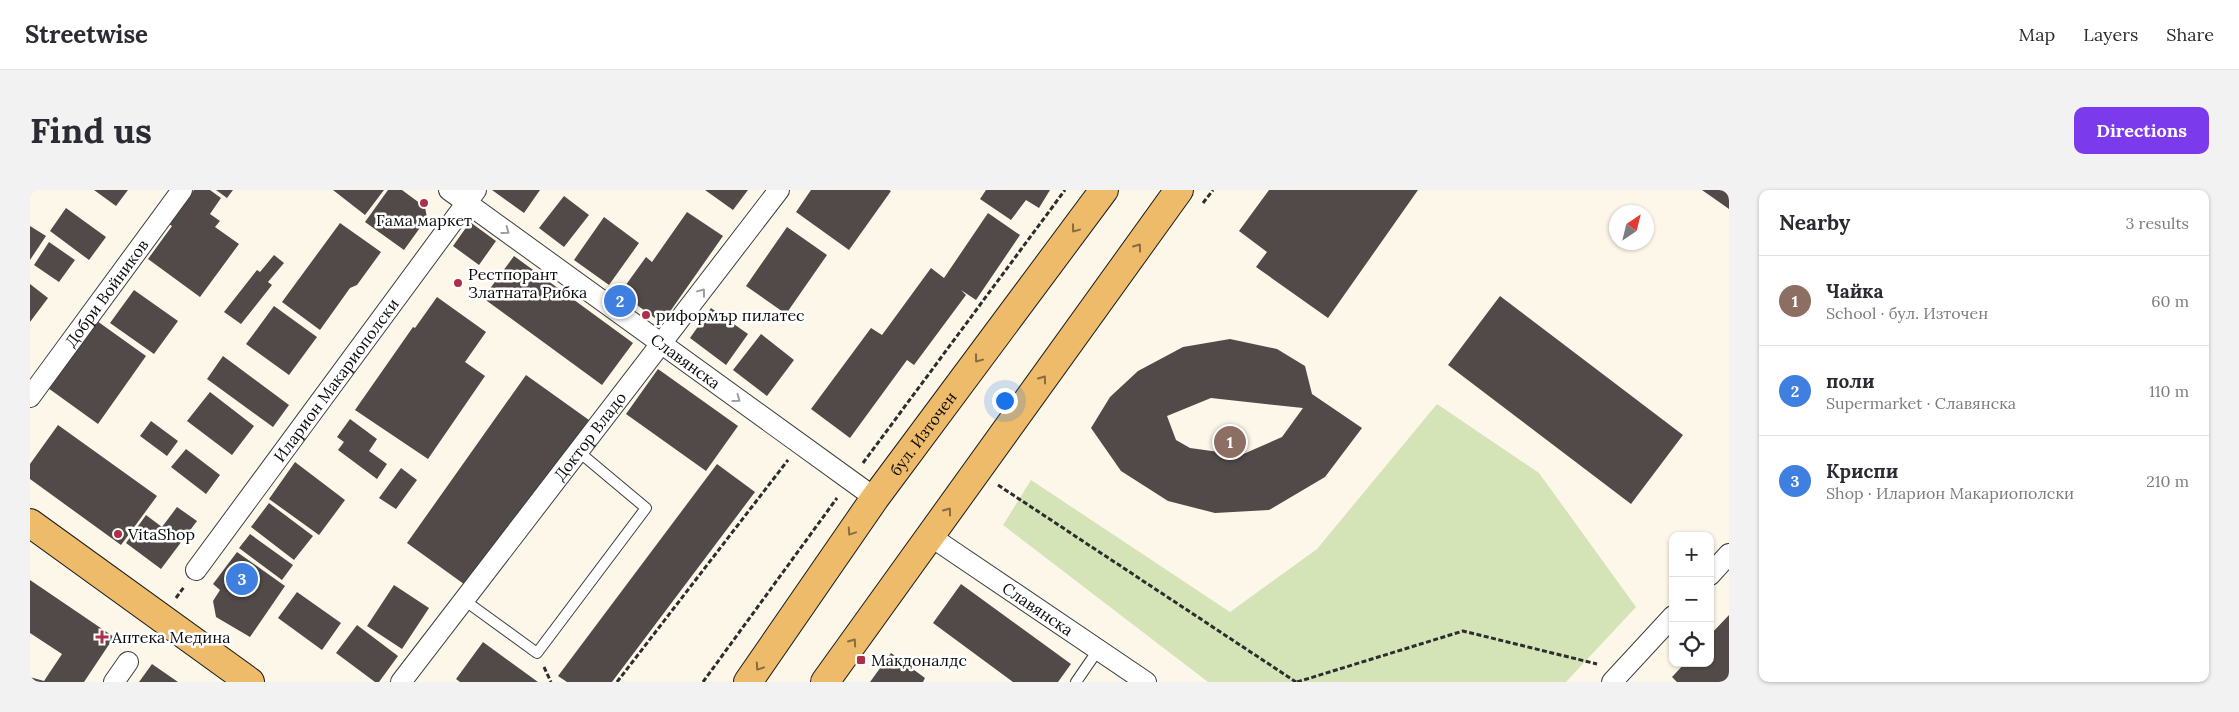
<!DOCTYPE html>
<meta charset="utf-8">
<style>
:root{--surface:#fff;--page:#f2f2f3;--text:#2b2b33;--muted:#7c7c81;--line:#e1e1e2;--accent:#7c3aed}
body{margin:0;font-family:Lora,serif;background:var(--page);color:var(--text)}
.controls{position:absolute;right:15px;bottom:15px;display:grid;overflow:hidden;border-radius:10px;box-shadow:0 1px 4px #0004}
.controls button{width:45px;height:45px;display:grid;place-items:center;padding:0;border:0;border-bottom:1px solid var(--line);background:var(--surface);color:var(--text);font:25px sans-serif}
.compass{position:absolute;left:1579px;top:15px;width:45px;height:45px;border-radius:50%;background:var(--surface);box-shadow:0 1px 4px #0004;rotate:35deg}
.you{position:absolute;left:974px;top:210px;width:18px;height:18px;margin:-12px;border:4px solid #fff;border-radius:50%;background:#1a73e8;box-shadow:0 0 0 8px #1a73e833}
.badge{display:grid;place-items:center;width:32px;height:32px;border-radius:50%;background:var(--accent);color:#fff;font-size:16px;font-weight:700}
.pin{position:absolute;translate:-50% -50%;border:2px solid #fff;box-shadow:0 1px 5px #0006}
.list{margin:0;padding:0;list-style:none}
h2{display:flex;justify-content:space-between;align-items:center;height:65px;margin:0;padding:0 20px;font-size:21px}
h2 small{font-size:16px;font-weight:400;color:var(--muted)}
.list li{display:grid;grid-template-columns:32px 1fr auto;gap:15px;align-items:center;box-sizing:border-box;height:90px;padding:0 20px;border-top:1px solid var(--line)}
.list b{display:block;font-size:19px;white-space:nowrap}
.list p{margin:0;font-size:16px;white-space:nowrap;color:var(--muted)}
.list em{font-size:16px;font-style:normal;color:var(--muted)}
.icon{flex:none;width:28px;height:28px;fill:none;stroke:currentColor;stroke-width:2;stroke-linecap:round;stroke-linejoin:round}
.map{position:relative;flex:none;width:1699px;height:492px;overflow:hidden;border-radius:10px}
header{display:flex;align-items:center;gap:30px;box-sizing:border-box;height:70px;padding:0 25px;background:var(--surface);border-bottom:1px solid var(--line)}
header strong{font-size:24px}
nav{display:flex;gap:28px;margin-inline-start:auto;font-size:18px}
.intro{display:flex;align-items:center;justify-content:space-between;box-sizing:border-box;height:120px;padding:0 30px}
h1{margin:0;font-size:35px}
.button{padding:12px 22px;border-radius:10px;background:var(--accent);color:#fff;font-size:18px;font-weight:700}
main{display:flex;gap:30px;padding:0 30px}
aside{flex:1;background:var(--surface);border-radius:10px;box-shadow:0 1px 4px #0004}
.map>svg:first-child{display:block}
</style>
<header>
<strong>Streetwise</strong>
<nav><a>Map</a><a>Layers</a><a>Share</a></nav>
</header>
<div class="intro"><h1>Find us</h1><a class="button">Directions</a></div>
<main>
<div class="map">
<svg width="1699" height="492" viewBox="0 0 1699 492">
<rect width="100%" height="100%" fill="#fdf7ea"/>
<path fill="#d5e4b7" d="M1407 214 1509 283 1606 417 1536 492H1178L973 335 1001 290 1200 422 1287 359Z"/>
<path fill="#524a48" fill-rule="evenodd" d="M64 0H98L86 16Z
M164 0H180L191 8 180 24 190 31 185 37 209 54 170 107 118 69 142 36 139 34Z
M186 0H203L197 8Z
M303 0H354L335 25Z
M358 0H372L395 17 397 28 374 60 335 32Z
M462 0H510L494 23Z
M675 0H718L703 20Z
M781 0H859L861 1 819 60 766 22Z
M956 0H1020L1009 18 996 10 981 30 950 9Z
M1239 0H1388L1298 128 1226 77 1237 62 1209 41Z
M1672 0H1699V19Z
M534 6 559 25 534 57 509 38Z
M36 18 76 47 59 70 20 41Z
M657 22 693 46 632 133 590 103 616 67 622 72Z
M958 23 990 45 946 110 931 100 936 105 884 175 877 170 820 248 781 219 841 138 852 145 901 78 914 88Z
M574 27 609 53 579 95 544 70Z
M440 32 466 51 449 75 423 56Z
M310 33 351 62 327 95 320 98 290 140 252 112Z
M0 36 16 46 0 70Z
M757 37 797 65 756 124 716 96Z
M19 52 45 70 29 92 4 75Z
M244 65 254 73 238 92 242 95 211 134 194 122 227 80 230 82Z
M484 66 603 153 572 195 453 108Z
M0 94 18 108 0 132Z
M104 100 148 131 124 164 80 133Z
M1470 106 1653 245 1601 314 1418 175Z
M407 107 456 142 435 172 455 186 398 269 325 220 383 137 385 138Z
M244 116 287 147 259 185 216 154Z
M681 118 718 144 696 175 660 148Z
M67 131 116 166 68 234 18 198Z
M731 144 764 170 737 206 703 180Z
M1200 149 1247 159 1275 176 1282 204 1332 238 1295 287 1239 320 1185 323 1138 311 1091 281 1061 238 1080 207 1108 181 1153 157ZM1181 208 1273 218 1252 247 1211 265 1160 258 1146 250 1137 226Z
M193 166 259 215 243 237 177 189Z
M628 179 708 236 676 281 596 224Z
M496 185 559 230 438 397 377 353Z
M180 202 224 236 202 265 157 231Z
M320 229 347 249 339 261 357 274 347 289 308 260 314 252 307 247Z
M121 231 148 251 137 266 110 246Z
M28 235 127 306 91 355 0 289V274Z
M156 259 190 285 176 304 141 277Z
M265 272 315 310 289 345 239 309Z
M687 274 725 302 582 492H537L528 486Z
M371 278 387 290 366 319 349 308Z
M239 313 283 346 264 370 221 337Z
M147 317 167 331 131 379 96 353 116 325 132 337Z
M220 344 263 375 252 390 209 358Z
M207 362 255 396 220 447 186 427 183 411 190 400 183 394Z
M0 390 84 447 54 492H0V487L14 491 32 464 0 443Z
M931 394 1041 474 1028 492H983L903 433Z
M364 395 399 418 372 459 337 436Z
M267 402 311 433 292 460 248 428Z
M1699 425V492H1647L1642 487 1655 473H1680V445Z
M327 435 368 466 349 492H345L306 463Z
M453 452 508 492H430L426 489Z
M861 463 895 488 893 492H840Z
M122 474 148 492H109Z"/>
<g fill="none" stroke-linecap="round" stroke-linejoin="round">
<g stroke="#3e3e3e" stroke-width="12">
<path id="lane" d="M434 410 507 463 616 318 549 262
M1046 492 1068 460"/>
</g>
<g stroke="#3e3e3e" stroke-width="22">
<g id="street">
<path id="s1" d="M419 0 845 308"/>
<path id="s2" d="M0 207 152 0"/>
<path id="s3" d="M900 346 1116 492"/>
<path id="s4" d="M166 380 446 0"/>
<path d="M1680 385 1699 364"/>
<path d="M84 492 98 472"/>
<path id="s5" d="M371 492 749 0"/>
<path d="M1582 492 1643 426"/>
</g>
</g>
<g stroke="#1c1c1c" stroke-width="30">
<g id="primary">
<path d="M0 333 220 492"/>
<path id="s6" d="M718 492 845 308 1074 0"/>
<path d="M795 492 1149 0"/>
</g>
</g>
<path stroke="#2d2d2d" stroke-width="3" stroke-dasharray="5 2.5" stroke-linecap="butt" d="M1173 13 1183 0
M833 273 1035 0
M968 295 1266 492
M146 408 154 397
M514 477 521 492
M587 492 758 270
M673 492 807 308
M1267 492 1433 441 1567 474"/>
<use href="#lane" stroke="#fff" stroke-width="10"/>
<use href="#street" stroke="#fff" stroke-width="20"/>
<use href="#primary" stroke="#edbb6a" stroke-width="28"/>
</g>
<defs><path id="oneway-chevron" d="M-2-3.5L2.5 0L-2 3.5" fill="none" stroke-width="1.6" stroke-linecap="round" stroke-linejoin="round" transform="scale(1.25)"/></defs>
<g stroke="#876c3f">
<use href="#oneway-chevron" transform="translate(1045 39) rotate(127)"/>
<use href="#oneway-chevron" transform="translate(1108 57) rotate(-54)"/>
<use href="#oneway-chevron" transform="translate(948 169) rotate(127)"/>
<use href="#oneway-chevron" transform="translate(1013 189) rotate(-54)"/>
<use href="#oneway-chevron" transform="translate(918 321) rotate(-54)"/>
<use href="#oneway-chevron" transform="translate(821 342) rotate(124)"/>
<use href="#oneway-chevron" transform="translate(823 452) rotate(-55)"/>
<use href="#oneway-chevron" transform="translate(729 477) rotate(124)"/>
</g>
<g stroke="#9d9d9d">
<use href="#oneway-chevron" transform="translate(476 41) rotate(36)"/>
<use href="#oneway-chevron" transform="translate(672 102) rotate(-53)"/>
<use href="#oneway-chevron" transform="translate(707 209) rotate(36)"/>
</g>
<g fill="#ae2f47" stroke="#fff" stroke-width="2">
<circle cx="394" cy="13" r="5"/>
<circle cx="428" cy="93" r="5"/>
<circle cx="616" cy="125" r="5"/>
<circle cx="88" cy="344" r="5"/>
<path d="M69.5 439.5h5v5h5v5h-5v5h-5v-5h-5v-5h5z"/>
<rect x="826" y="465" width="10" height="10" rx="2.5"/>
</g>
<g text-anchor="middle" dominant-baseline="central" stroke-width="5" stroke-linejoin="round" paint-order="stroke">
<g font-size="16" fill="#0b0b0b" stroke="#fff" text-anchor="start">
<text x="394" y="30" text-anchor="middle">Гама маркет</text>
<text x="438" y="84">Рестпорант<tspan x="438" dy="18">Златната Рибка</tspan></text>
<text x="626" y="125">риформър пилатес</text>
<text x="98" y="344">VitaShop</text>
<text x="82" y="447">Аптека Медина</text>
<text x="841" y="470">Макдоналдс</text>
</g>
<g font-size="16" fill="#0b0b0b" stroke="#fff">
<text stroke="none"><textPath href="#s2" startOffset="129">Добри Войников</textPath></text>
<text stroke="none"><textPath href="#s1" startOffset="292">Славянска</textPath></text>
<text stroke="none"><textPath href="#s4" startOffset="236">Иларион Макариополски</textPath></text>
<text stroke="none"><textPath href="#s6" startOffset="304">бул. Източен</textPath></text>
<text stroke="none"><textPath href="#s5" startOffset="310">Доктор Владо</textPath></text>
<text stroke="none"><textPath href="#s3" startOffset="130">Славянска</textPath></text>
</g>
</g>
</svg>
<div class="controls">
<button>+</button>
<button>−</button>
<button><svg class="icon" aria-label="locate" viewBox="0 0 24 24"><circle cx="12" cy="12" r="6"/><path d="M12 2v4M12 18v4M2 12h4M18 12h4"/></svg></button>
</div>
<svg class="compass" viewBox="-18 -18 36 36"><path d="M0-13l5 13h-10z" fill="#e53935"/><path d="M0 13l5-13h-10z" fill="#7c7c81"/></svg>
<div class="you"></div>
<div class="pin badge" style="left:1200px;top:252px;background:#8d6e63">1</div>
<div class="pin badge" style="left:590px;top:111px;background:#3f7fe0">2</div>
<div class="pin badge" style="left:212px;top:389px;background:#3f7fe0">3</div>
</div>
<aside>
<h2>Nearby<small>3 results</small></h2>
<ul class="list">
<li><span class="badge" style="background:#8d6e63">1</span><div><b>Чайка</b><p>School · бул. Източен</p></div><em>60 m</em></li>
<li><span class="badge" style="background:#3f7fe0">2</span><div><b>поли</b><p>Supermarket · Славянска</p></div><em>110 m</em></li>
<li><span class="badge" style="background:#3f7fe0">3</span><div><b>Криспи</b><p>Shop · Иларион Макариополски</p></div><em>210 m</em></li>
</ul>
</aside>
</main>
